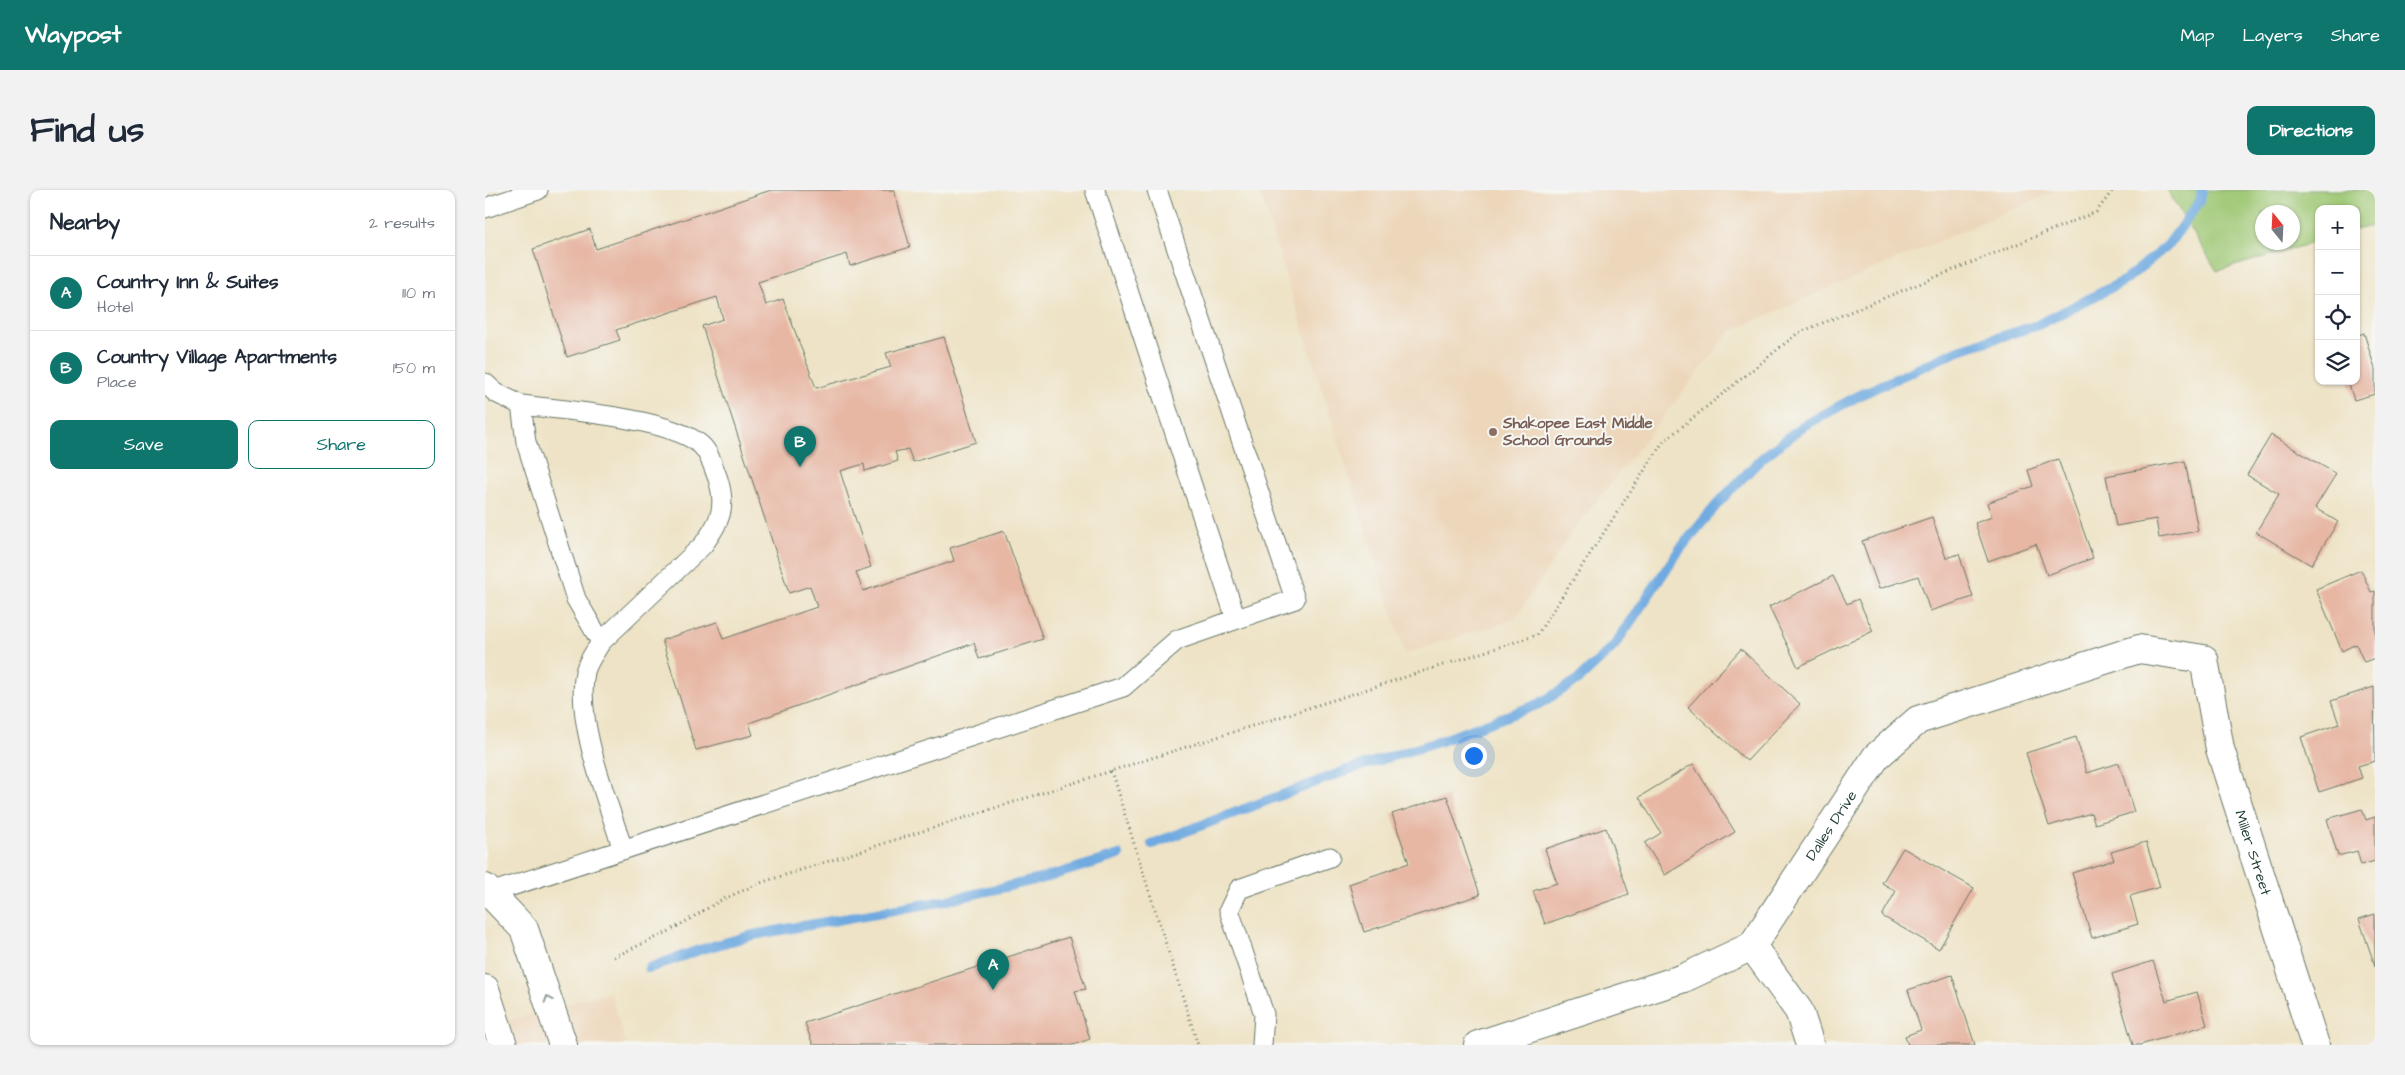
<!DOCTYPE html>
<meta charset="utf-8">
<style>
:root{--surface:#fff;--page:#f2f2f3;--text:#1f2937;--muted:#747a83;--line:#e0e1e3;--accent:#0f766e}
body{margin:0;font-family:"Architects Daughter",sans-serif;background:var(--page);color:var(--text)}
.controls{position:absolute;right:15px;top:15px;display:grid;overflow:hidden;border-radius:10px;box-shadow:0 1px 4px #0004}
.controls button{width:45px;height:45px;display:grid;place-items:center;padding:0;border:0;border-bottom:1px solid var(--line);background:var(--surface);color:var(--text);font:25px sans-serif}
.compass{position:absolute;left:1770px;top:15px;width:45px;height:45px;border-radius:50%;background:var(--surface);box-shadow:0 1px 4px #0004;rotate:342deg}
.you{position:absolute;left:988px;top:565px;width:18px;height:18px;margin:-12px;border:4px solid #fff;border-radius:50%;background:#1a73e8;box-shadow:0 0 0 8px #1a73e833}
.badge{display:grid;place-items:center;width:32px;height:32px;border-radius:50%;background:var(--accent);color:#fff;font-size:16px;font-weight:700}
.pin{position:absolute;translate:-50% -41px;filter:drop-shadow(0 1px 2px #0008)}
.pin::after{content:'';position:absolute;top:26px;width:18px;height:15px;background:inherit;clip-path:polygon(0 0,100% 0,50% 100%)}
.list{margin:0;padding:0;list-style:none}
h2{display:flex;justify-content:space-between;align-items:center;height:65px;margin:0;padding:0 20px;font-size:21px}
h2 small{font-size:16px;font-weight:400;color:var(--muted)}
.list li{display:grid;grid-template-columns:32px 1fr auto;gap:15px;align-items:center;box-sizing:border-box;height:75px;padding:0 20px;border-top:1px solid var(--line)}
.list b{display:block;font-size:19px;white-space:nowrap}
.list p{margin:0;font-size:16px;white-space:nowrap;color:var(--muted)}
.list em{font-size:16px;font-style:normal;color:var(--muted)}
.actions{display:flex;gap:10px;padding:15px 20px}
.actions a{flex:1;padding:11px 0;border:1px solid var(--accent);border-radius:10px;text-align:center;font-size:18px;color:var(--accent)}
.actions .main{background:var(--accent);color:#fff}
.icon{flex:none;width:28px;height:28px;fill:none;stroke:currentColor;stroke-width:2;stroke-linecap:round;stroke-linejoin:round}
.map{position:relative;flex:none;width:1890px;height:855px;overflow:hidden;border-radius:10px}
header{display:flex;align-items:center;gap:30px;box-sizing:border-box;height:70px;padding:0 25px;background:var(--accent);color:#fff}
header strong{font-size:24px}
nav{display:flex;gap:28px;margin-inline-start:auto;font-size:18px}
.intro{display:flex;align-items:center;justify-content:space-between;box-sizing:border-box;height:120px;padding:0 30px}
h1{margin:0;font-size:35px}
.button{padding:12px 22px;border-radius:10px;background:var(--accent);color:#fff;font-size:18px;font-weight:700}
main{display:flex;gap:30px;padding:0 30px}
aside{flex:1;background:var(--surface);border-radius:10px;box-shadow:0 1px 4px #0004}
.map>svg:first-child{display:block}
</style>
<header>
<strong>Waypost</strong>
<nav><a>Map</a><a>Layers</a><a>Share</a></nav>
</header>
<div class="intro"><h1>Find us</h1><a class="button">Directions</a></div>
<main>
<aside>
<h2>Nearby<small>2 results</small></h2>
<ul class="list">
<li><span class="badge">A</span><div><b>Country Inn &amp; Suites</b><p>Hotel</p></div><em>110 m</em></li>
<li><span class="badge">B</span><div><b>Country Village Apartments</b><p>Place</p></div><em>150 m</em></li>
</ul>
<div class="actions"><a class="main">Save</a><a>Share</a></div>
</aside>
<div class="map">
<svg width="1890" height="855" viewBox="0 0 1890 855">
<rect width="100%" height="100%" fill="#f6f6f2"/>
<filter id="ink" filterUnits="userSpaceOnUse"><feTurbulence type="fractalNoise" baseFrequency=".02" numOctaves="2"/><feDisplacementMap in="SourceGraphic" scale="10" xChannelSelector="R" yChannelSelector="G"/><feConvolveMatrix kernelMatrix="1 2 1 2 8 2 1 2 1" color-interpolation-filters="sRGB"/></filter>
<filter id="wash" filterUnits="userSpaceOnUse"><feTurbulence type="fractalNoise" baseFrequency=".0096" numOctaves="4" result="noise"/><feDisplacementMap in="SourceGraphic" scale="20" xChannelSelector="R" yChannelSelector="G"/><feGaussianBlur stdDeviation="1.12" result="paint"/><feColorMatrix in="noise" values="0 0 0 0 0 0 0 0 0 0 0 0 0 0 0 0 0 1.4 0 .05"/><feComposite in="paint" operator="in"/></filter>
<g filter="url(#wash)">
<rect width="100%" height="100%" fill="#eee3c6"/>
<path fill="#edd7bb" d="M774 0H1572L1246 141 1086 343 1030 429 920 464Z
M125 802 141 855H0V837Z"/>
<path fill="#9fc874" stroke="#5f8254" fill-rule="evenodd" d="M1682 0H1890V35L1871 40V19H1834V51L1732 81ZM1778 22H1808V52H1778Z"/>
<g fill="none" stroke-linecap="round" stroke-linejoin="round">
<path stroke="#70aae0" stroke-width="10" d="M667 654 863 580 953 552 1054 514 1093 490 1129 456 1195 359 1235 311 1276 269 1318 236 1375 205 1474 160 1553 135 1639 91 1683 55 1715 11 1717 0
M164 778 214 760 268 745 459 711 559 688 634 665"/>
</g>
<g id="blocks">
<path fill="#e7b7a4" d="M286 0H409L425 57 365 76 362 64 273 92 281 115 298 109 331 198 406 177 401 163 459 147 491 252 428 272 423 259 410 262 413 271 380 281 379 274 355 281 386 377 371 382 378 401 469 371 465 358 519 341 558 449 494 469 489 453 264 533 268 545 211 560 177 450 232 432 238 449 332 417 325 396 304 403 217 136 238 129 232 107 131 140 135 150 82 167 48 59 105 39 111 59Z
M1879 143 1890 179V204L1869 210 1863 191H1871V146Z
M1786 245 1851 284 1830 318 1853 332 1826 375 1771 342 1794 304 1762 285Z
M1573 269 1608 368 1562 385 1551 354 1503 371 1490 333 1507 327 1502 313 1548 296 1543 280Z
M1700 271 1713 341 1674 348 1671 329 1631 336 1621 286Z
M1447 327 1461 368 1474 364 1488 407 1445 421 1433 386 1394 399 1377 351Z
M1876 380 1886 402 1890 401V468L1879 472 1871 454 1857 461 1831 399Z
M1348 386 1362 414 1373 409 1388 441 1313 477 1284 417Z
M1256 459 1315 514 1262 571 1203 517Z
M1889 497 1890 571 1873 576 1877 588 1834 602 1816 547 1854 534 1846 511Z
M1591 547 1602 583 1634 573 1649 622 1610 634 1606 623 1564 636 1541 563Z
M1208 574 1250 642 1180 685 1160 653 1176 643 1154 607Z
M962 606 995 705 879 742 864 694 924 673 907 624Z
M1877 619 1881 630 1890 627V671L1876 675 1872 661 1853 666 1842 629Z
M1121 638 1144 704 1060 734 1048 701 1072 693 1060 659Z
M1661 652 1675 697 1645 706 1653 734 1607 748 1587 683 1629 670 1626 662Z
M1418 658 1489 698 1454 759 1397 726 1411 701 1397 693Z
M1890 724V776L1874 729Z
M584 747 601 799 590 801 605 849 588 855H328L320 833Z
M1668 771 1681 811 1712 802 1722 835 1655 855H1648L1627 784Z
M1467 785 1490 855H1423L1420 846 1436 840 1423 800Z"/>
</g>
</g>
<g filter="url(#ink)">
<use href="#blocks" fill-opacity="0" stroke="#677767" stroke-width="1"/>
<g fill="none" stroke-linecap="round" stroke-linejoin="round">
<g stroke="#677767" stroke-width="21">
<path id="service" d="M610 0 751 429
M0 18 53 0
M0 193 11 203 36 215 41 252 91 409 116 452C111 461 102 472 100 482 90 532 123 611 138 660
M36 215C78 220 186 228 216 255 225 263 229 279 233 289 242 318 235 332 218 355L116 452
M5 703 638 497 692 450 810 409 672 0
M777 855 779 824 744 720 754 699 845 667"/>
</g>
<g stroke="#677767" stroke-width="30">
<g id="minor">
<path d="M1267 756 1314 821 1325 855"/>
<path id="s1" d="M993 855 1199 788 1267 756 1391 567 1433 530 1654 459 1719 469 1735 559 1830 855"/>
</g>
</g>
<g stroke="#677767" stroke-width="30">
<path id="secondary" d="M0 698 39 739 78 855
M0 799 18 855"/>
</g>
<path stroke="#677767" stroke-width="3" stroke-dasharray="1 4" stroke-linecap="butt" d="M626 581 713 855
M129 767 183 742 238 709 278 692 1052 445 1178 252 1313 143 1611 22 1628 0"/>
<use href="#service" stroke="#fff" stroke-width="19"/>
<use href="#minor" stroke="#fff" stroke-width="28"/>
<use href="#secondary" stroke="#fff" stroke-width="28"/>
</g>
<defs><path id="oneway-chevron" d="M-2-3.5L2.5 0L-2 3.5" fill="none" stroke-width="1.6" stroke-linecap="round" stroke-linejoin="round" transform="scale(1.25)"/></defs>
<use stroke="#8f9e9a" href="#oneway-chevron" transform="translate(63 809) rotate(-108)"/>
</g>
<circle fill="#8d6e63" stroke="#f6f6f2" stroke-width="2" cx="1008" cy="242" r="5"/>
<g text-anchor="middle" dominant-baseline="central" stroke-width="4" stroke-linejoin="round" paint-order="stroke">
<g font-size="15" font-weight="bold" fill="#785e54" stroke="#f6f6f2" text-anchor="start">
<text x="1018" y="233">Shakopee East Middle<tspan x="1018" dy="17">School Grounds</tspan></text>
</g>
<g font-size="15" fill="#1f3d34" stroke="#f6f6f2">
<text stroke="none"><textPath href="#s1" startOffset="436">Dalles Drive</textPath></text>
<text stroke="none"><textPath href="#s1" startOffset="1072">Miller Street</textPath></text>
</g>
</g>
</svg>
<div class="controls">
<button>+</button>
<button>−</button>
<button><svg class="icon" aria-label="locate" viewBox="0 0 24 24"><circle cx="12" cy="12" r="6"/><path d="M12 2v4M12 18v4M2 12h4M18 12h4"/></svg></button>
<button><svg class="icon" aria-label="layers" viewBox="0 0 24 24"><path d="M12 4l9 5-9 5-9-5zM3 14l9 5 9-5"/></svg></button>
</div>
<svg class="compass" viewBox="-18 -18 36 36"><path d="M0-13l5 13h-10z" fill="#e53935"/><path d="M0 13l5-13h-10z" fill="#747a83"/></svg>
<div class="you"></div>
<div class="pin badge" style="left:508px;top:800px">A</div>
<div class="pin badge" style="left:315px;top:277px">B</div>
</div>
</main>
